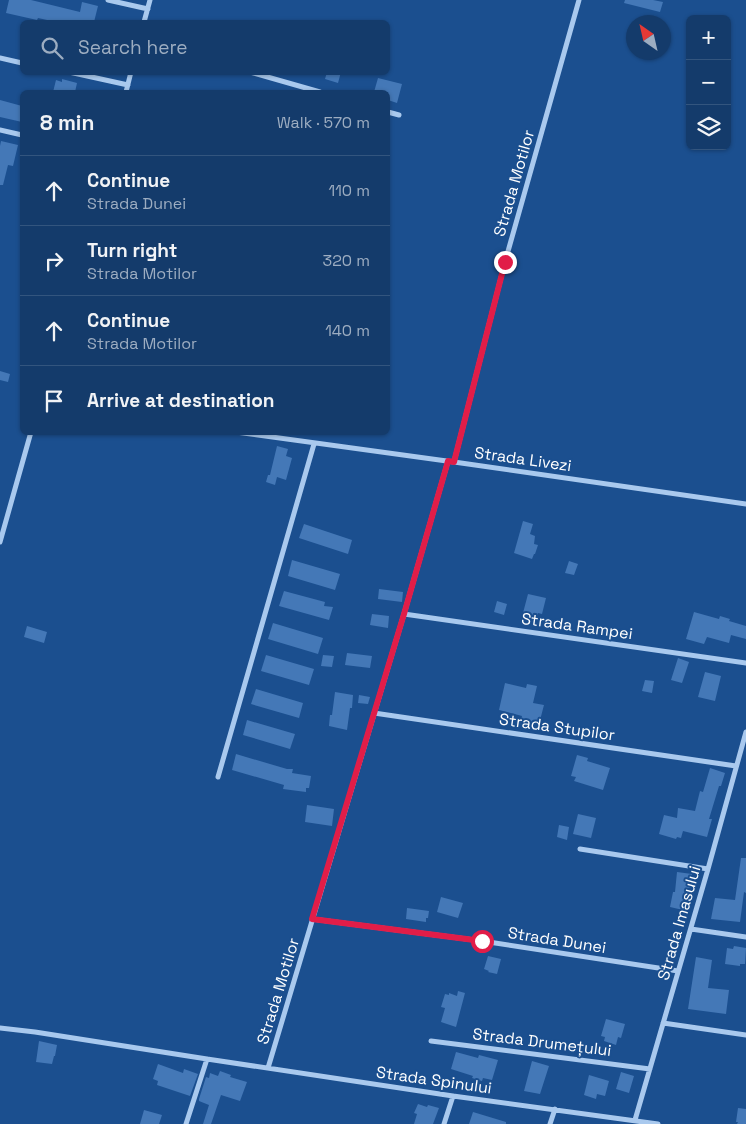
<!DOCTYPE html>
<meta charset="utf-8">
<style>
:root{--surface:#143b6b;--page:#214673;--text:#f1f3f6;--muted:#9dadc1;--line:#33557e}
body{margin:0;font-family:"Space Grotesk",sans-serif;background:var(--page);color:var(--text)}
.controls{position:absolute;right:15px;top:15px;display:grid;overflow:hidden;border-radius:8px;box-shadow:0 1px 4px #0004}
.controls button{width:45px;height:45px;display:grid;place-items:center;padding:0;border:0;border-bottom:1px solid var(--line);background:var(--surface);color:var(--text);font:25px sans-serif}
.compass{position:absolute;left:626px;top:15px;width:45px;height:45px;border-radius:50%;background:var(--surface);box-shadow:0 1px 4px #0004;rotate:326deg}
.stop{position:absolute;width:15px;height:15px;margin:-11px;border:4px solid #e11d48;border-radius:50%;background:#fff}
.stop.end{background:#e11d48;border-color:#fff;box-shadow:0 1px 5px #0008}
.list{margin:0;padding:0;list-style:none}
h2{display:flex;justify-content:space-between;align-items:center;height:65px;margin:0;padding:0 20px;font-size:21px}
h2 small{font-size:16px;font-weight:400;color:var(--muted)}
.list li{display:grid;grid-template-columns:32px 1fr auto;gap:15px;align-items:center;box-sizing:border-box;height:70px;padding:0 20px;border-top:1px solid var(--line)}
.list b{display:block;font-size:19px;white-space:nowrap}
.list p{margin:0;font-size:16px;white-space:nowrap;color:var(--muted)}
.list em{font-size:16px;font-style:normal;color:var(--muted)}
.icon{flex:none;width:28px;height:28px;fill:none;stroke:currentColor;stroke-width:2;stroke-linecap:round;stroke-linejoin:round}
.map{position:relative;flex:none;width:746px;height:1124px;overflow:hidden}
.search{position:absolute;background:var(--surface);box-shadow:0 1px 4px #0004;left:20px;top:20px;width:370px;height:55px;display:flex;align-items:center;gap:12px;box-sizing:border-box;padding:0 18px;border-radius:8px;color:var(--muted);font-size:19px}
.panel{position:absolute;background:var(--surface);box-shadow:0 1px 4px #0004;left:20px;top:90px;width:370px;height:345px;border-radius:8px}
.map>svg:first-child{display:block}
</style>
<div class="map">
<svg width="746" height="1124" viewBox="0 0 746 1124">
<rect width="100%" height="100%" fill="#1b4f8f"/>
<path fill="#4478b7" d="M9 0H31L80 12 82 2 98 6 94 22H56L38 18 37 20 6 13Z
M625 0H653L663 2 660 12 624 3Z
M327 72H341L338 83 325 79Z
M378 78 402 84 397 103 388 100V92H374Z
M62 79 77 83 75 92H53L56 80 62 82Z
M0 100 22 106V122L0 117Z
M1 141 18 145 13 166 8 165 3 185H0V146Z
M0 371 10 374 8 382 0 380Z
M277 446 288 449 286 456 292 458 286 480 277 477 275 485 266 482 268 475H270Z
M523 521 533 524 530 534 535 536 534 544 538 545 535 554H534L532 559 514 553Z
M304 524 352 540 348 554 299 538Z
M292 560 340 574 335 590 288 576Z
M569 561 578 564 574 575 565 573Z
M379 589 403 592 402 602 378 599Z
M284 591 325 602 324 606 333 607 329 620 279 606Z
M528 594 546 598 542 614 538 613 537 616 523 613Z
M497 601 507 604 504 615 494 612Z
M694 612 719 619 720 616 730 619 729 621 746 626V639L731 635 729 643 707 637 704 644 686 639Z
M372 614 389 616 388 628 370 625Z
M273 623 323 638 318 654 268 639Z
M27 626 47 632 44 643 24 637Z
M347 653 372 656 370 668 345 665Z
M266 655 314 669 309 685 261 671Z
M323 655 334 656 332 667 321 666Z
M678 658 689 662 682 683 671 680Z
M705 672 721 676 715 701 698 697Z
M645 680 654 681 652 693 642 691Z
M505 683 526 688 527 684 537 686 533 703 544 705 539 724 521 720 522 716 499 710Z
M256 689 303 703 299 718 251 704Z
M335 692 353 695 352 708H350L347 730 329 726 330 715H332Z
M359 695 370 697 368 704 358 703Z
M247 720 295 734 290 749 243 735Z
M236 754 287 769H293L292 773 311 776 309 788H306V792L283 789 284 785 232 770Z
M577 755 588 758 587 761 610 768 603 790 574 781 576 777 571 776Z
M710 768 725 773 721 786H719L709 819H712L707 837 683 831 681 838 677 837 676 839 659 834 664 815 677 818 678 808 695 811 700 791 703 792Z
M307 805 334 809 332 826 305 822Z
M578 814 596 818 591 838 573 834Z
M559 825 569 827 567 840 557 837Z
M741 858H746V893L744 892 740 922 711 919 715 898 735 900Z
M677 872 692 874 691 888H688L683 910 670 907 673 892H675Z
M441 897 463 903 458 918 437 912Z
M407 908 429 911 428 918H426V922L406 919Z
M734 946 746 948 745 964H740V966L725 964 727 948 733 949Z
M488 956 501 959 497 974 488 972 489 971 484 969Z
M696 957 712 960 708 988 729 990 726 1014 688 1009Z
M458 991 465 993 456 1027 441 1022 445 1008 441 1007 445 994 449 995V993L457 996Z
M606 1019 625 1024 621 1038 618 1037 616 1045 604 1041 605 1037 601 1036Z
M39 1041 57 1045 55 1056H54L52 1064 36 1062Z
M456 1052 478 1058 479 1055 498 1060 492 1080 483 1078 482 1081 472 1078 473 1076 451 1069Z
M532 1061 549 1066 540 1094 524 1091Z
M158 1064 183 1073 184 1069 198 1074 190 1096 157 1085 158 1081 153 1079Z
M220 1071 231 1075 230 1077 247 1082 240 1101 221 1095 211 1124H203L209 1105 199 1101V1099L206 1077 209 1078 210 1073 218 1076Z
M621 1072 634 1076 629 1093 616 1089Z
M589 1075 609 1081 605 1096 597 1094 596 1099 584 1095Z
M418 1104 427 1107 428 1105 439 1108 433 1124H414L417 1114 414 1113Z
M738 1108 746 1109V1124H737L738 1122H736Z
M144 1110 162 1115 159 1124H140Z
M473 1112 506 1122V1124H469Z"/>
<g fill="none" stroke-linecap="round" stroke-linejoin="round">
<path stroke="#a9c9ee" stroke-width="5" d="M108 0 148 9
M144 22 150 0
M0 58 22 63
M69 72 128 85
M250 72 320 92
M126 92 131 72
M388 112 399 115
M0 130 22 135
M236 432 454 462 746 504
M454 462 505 262 579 0
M0 542 31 432
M404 614 746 663
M374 713 736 766
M218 777 314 444
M580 849 708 869
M312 919 482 941 678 971
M691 929 746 937
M663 1023 746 1035
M0 1028 35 1032 207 1059 453 1096 658 1124
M431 1041 650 1069
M268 1068 404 614 448 461
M635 1120 708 869 746 732
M186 1124 207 1059
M444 1124 453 1096
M550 1124 555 1109"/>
</g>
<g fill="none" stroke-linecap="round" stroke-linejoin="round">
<path stroke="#e11d48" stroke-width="6" d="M482 941 312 919 404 614 448 461 454 462 505 262"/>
</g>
<g text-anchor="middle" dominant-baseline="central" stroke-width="4" stroke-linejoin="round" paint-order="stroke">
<g font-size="16" fill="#fff" stroke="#1b4f8f">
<text transform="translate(514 183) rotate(-74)">Strada Motilor</text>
<text transform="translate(523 459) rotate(8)">Strada Livezi</text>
<text transform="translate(577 626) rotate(8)">Strada Rampei</text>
<text transform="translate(557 727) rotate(8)">Strada Stupilor</text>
<text transform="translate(679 923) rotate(-74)">Strada Imasului</text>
<text transform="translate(557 940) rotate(9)">Strada Dunei</text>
<text transform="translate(278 991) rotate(-73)">Strada Motilor</text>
<text transform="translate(542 1042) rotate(7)">Strada Drumețului</text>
<text transform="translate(434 1080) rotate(8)">Strada Spinului</text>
</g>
</g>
</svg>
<div class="controls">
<button>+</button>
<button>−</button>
<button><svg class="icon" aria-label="layers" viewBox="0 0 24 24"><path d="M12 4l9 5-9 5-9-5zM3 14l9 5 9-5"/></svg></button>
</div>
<svg class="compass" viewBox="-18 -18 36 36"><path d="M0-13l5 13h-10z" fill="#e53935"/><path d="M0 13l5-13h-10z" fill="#9dadc1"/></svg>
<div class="stop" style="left:482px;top:941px"></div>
<div class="stop end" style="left:505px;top:262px"></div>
<div class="search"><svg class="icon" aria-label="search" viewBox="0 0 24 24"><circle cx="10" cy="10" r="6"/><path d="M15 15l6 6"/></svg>Search here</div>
<section class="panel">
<h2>8 min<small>Walk · 570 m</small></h2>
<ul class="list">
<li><svg class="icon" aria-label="ahead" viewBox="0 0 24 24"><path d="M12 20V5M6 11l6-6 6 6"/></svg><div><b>Continue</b><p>Strada Dunei</p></div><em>110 m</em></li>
<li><svg class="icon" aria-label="right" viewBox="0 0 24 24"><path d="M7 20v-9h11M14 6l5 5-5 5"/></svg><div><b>Turn right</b><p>Strada Motilor</p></div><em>320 m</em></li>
<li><svg class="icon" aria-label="ahead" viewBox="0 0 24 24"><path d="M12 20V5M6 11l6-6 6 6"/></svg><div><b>Continue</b><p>Strada Motilor</p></div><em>140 m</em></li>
<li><svg class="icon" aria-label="arrive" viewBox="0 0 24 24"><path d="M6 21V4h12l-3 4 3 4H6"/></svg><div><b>Arrive at destination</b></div></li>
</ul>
</section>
</div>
